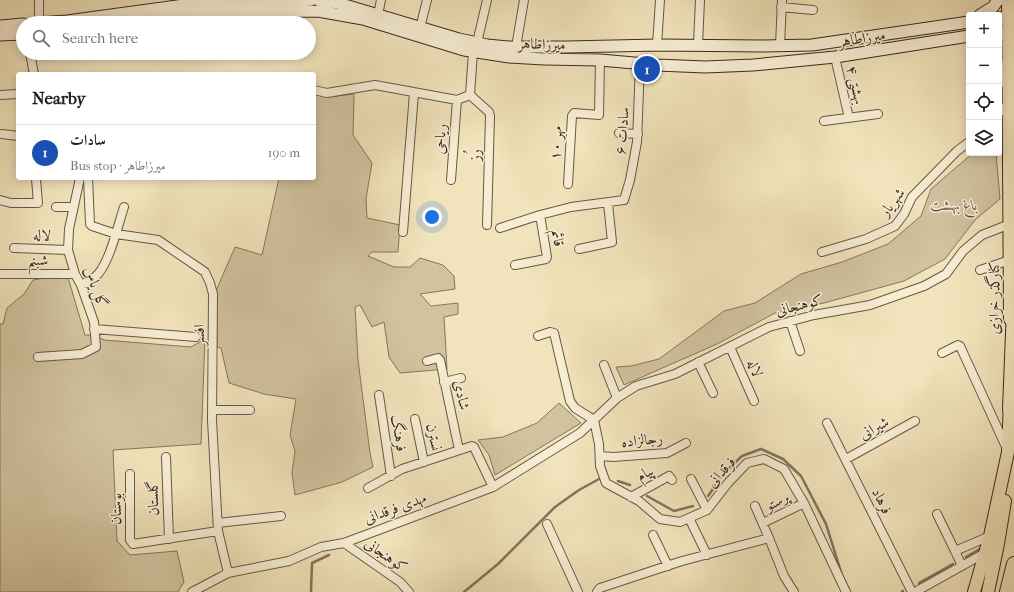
<!DOCTYPE html>
<meta charset="utf-8">
<style>
:root{--surface:#fff;--page:#f2f2f2;--text:#222;--muted:#767676;--line:#e0e0e0;--accent:#1a73e8}
body{margin:0;font-family:"IM FELL French Canon",Amiri,serif;background:var(--page);color:var(--text)}
.controls{position:absolute;right:12px;top:12px;display:grid;overflow:hidden;border-radius:4px;box-shadow:0 2px 10px #0003}
.controls button{width:36px;height:36px;display:grid;place-items:center;padding:0;border:0;border-bottom:1px solid var(--line);background:var(--surface);color:var(--text);font:20px sans-serif}
.you{position:absolute;left:432px;top:217px;width:14px;height:14px;margin:-10px;border:3px solid #fff;border-radius:50%;background:#1a73e8;box-shadow:0 0 0 6px #1a73e833}
.badge{display:grid;place-items:center;width:26px;height:26px;border-radius:50%;background:var(--accent);color:#fff;font-size:13px;font-weight:700}
.pin{position:absolute;translate:-50% -50%;border:2px solid #fff;box-shadow:0 1px 4px #0006}
.list{margin:0;padding:0;list-style:none}
h2{display:flex;justify-content:space-between;align-items:center;height:52px;margin:0;padding:0 16px;font-size:17px}
h2 small{font-size:13px;font-weight:400;color:var(--muted)}
.list li{display:grid;grid-template-columns:26px 1fr auto;gap:12px;align-items:center;box-sizing:border-box;height:56px;padding:0 16px;border-top:1px solid var(--line)}
.list b{display:block;font-size:15px;white-space:nowrap}
.list p{margin:0;font-size:13px;white-space:nowrap;color:var(--muted)}
.list em{font-size:13px;font-style:normal;color:var(--muted)}
.icon{flex:none;width:22px;height:22px;fill:none;stroke:currentColor;stroke-width:2;stroke-linecap:round;stroke-linejoin:round}
.map{position:relative;flex:none;width:1014px;height:592px;overflow:hidden}
.search{position:absolute;background:var(--surface);box-shadow:0 2px 10px #0003;left:16px;top:16px;width:300px;height:44px;display:flex;align-items:center;gap:10px;box-sizing:border-box;padding:0 14px;border-radius:22px;color:var(--muted);font-size:15px}
.panel{position:absolute;background:var(--surface);box-shadow:0 2px 10px #0003;left:16px;top:72px;width:300px;height:108px;border-radius:4px}
.map>svg:first-child{display:block}
</style>
<div class="map">
<svg width="1014" height="592" viewBox="0 0 1014 592">
<rect width="100%" height="100%" fill="#f1e3bb"/>
<filter id="stains"><feTurbulence type="fractalNoise" baseFrequency=".005" numOctaves="4"/><feColorMatrix values="0 0 0 0 .2 0 0 0 0 .09 0 0 0 0 .02 0 0 0 .5 -.17"/></filter>
<radialGradient id="worn" r=".72"><stop offset=".6" stop-color="#630" stop-opacity="0"/><stop offset="1" stop-color="#630" stop-opacity=".3"/></radialGradient>
<path fill="#d2c3a0" stroke="#86765f" d="M314 94 328 97 354 94 353 135 372 163 366 199 367 218 400 225 398 252H372L368 256 394 267H410L420 258 443 265 454 276 455 289 420 294 431 306 458 303V314L444 317 447 369 400 373 389 357 384 322 372 327 360 305 355 307 358 360 370 453 373 467 342 482 295 495 292 473 295 451 290 435 296 399 264 394 229 383 221 348 217 347 216 291 235 247 262 255 279 178H314Z
M973 153H996L1000 199 975 220 945 259 904 281 824 303 775 313 717 344 624 385 616 367 631 366 659 359 724 311 755 303 801 274 842 262 888 244 921 216 931 189Z
M67 274 85 335H95L104 340 191 347 205 339 201 444 113 450 117 541 130 555 177 551 184 582 178 592H0V324H3L7 308 24 294 33 280Z
M559 403 581 423 495 475 489 455 478 440 503 437 537 423Z"/>
<g fill="none" stroke-linecap="round" stroke-linejoin="round">
<path stroke="#83735c" stroke-width="2.5" d="M618 481 630 485
M647 496 674 511 693 506
M708 496 725 472 742 456 761 449 783 459 801 476 826 524 841 572
M966 557 980 549
M919 583 953 564
M311 592 312 563 329 555
M464 592 498 564 555 507 579 490 599 479
M902 592 903 591"/>
<g stroke="#685845" stroke-width="10">
<path id="street" d="M39 0V23
M781 7 813 10
M378 15 381 0
M420 28 427 0
M477 43 487 0
M657 45 660 0
M698 45 700 0
M780 46 782 0
M516 47 524 0
M30 53 34 74
M835 57 849 118
M314 90 327 93 375 85 457 100 470 95
M0 95 18 94
M470 95 489 112 490 116 487 225
M470 95 473 52
M999 113 1008 104
M824 121 878 114
M619 133 638 134
M2 134 18 136
M88 178 90 224 92 226 116 234 158 240 205 272 210 283 213 294 212 420 218 531 228 573
M451 180 457 100
M568 184 572 116 574 113 599 115 600 60
M0 200 11 203H38L36 179
M56 207H73
M500 228 540 215 571 207 624 200 630 180 637 142 640 63
M403 232 414 93
M14 248 68 250
M579 249 612 242 608 203
M822 252 866 239 895 226 904 214 912 197 957 151 969 142
M515 265 546 259 547 257 540 215
M980 270 1010 260
M0 274H75
M81 285C86 283 91 280 95 277 109 266 118 225 124 207
M790 321 800 351
M94 329 196 337
M538 336 550 332 554 333 570 401 575 408 594 420 599 444 600 466 606 483 639 501 660 519 680 522 707 510 728 483 747 463 764 459 784 469 804 503 846 592
M730 347 754 401
M942 353 958 345 960 346 1007 449
M38 357 82 354 96 347 94 322 81 285 75 274 68 250 69 229 80 178
M427 361 438 358 440 360 459 450
M698 362 713 393
M604 365 617 398
M444 382 461 378
M379 395 391 476
M213 410H250
M415 419 424 462
M827 423 912 592
M600 456 613 457 667 453 686 443
M166 457 169 539
M846 459 915 421
M130 474V540L133 544 218 531
M691 479 707 510
M368 488 402 469 472 446 474 447 493 487
M631 497 669 476 672 480
M755 506 769 538
M937 514 955 551 990 536
M689 518 707 555
M218 523 281 516
M763 523 804 503
M547 524 578 592
M653 535 668 566
M344 543 400 582 409 592
M955 551 962 566
M192 592 228 573 289 561 321 547 344 543 493 487 580 433 617 398 636 386 675 374 769 327 814 315 870 305 924 286 946 274 963 251 982 235 1010 224
M597 592 600 588 682 561 769 538 784 576 794 592
M915 592 985 553"/>
</g>
<g stroke="#3b291e" stroke-width="13">
<path id="secondary" d="M318 0 338 3 459 39 487 45 508 47H568L657 45 763 46 812 45 969 22
M980 15 993 7 998 0
M999 18 1014 16
M38 23 67 21 184 5 311 0
M118 23 185 15 249 12 318 11 363 19 464 50 509 57 544 59 600 60 657 65 705 67 753 65 835 57 969 36
M0 26 23 24
M999 34 1014 33
M0 35 23 34
M999 65 1008 85"/>
</g>
<g stroke="#3b291e" stroke-width="14">
<path id="primary" d="M1008 0 1010 319
M974 592 990 536 1008 452 1010 399
M988 592 998 544 1005 501"/>
</g>
<g stroke="#3b291e" stroke-width="16">
<path id="highway" d="M1010 409 1014 308
M1007 592 1014 564"/>
</g>
<use href="#street" stroke="#f6edd3" stroke-width="8"/>
<use href="#secondary" stroke="#f6edd3" stroke-width="11"/>
<use href="#primary" stroke="#f1e3bb" stroke-width="12"/>
<use href="#highway" stroke="#f1e3bb" stroke-width="14"/>
</g>
<g text-anchor="middle" dominant-baseline="central" stroke-width="3" stroke-linejoin="round" paint-order="stroke">
<g font-size="15" fill="#3b291e" stroke="#f6edd3">
<text transform="translate(862 38) rotate(-9)">میرزاطاهر</text>
<text transform="translate(542 44) rotate(2)">میرزاطاهر</text>
<text transform="translate(856 85) rotate(77)">بهشتی ۴</text>
<text transform="translate(622 131) rotate(-85)">سادات ۶</text>
<text transform="translate(440 139) rotate(-86)">ریاحی</text>
<text transform="translate(556 143) rotate(-87)">مهر ۱۰</text>
<text transform="translate(475 155) rotate(-88)">رُز</text>
<text transform="translate(892 202) rotate(-53)">شهریار</text>
<text transform="translate(42 235) rotate(3)">لاله</text>
<text transform="translate(558 238) rotate(80)">قائم</text>
<text transform="translate(38 260) rotate(1)">شبنم</text>
<text transform="translate(96 287) rotate(70)">گل یاس</text>
<text transform="translate(994 298) rotate(-90)">کنارگذر خرازی</text>
<text transform="translate(799 305) rotate(-14)">کوهنجانی</text>
<text transform="translate(199 335) rotate(-90)">افسر</text>
<text transform="translate(755 368) rotate(66)">لاله</text>
<text transform="translate(462 395) rotate(78)">شادی</text>
<text transform="translate(874 428) rotate(-29)">شیرانی</text>
<text transform="translate(399 433) rotate(81)">فرهنگ</text>
<text transform="translate(434 437) rotate(79)">نسترن</text>
<text transform="translate(642 440) rotate(-6)">رجالزاده</text>
<text transform="translate(721 472) rotate(-48)">فرقدانی</text>
<text transform="translate(645 473) rotate(-29)">پیام</text>
<text transform="translate(153 498) rotate(-92)">گلستان</text>
<text transform="translate(777 501) rotate(-27)">پرستو</text>
<text transform="translate(882 501) rotate(64)">فرهاد</text>
<text transform="translate(395 508) rotate(-20)">مهدی فرقدانی</text>
<text transform="translate(116 509) rotate(-90)">بوستان</text>
<text transform="translate(386 555) rotate(35)">کوهنجانی</text>
</g>
<g font-size="15" font-style="italic" fill="#61503e" stroke="#f6edd3">
<text x="954" y="205">باغ بهشت</text>
</g>
</g>
<rect width="100%" height="100%" filter="url(#stains)"/>
<rect width="100%" height="100%" fill="url(#worn)"/>
</svg>
<div class="controls">
<button>+</button>
<button>−</button>
<button><svg class="icon" aria-label="locate" viewBox="0 0 24 24"><circle cx="12" cy="12" r="6"/><path d="M12 2v4M12 18v4M2 12h4M18 12h4"/></svg></button>
<button><svg class="icon" aria-label="layers" viewBox="0 0 24 24"><path d="M12 4l9 5-9 5-9-5zM3 14l9 5 9-5"/></svg></button>
</div>
<div class="you"></div>
<div class="pin badge" style="left:647px;top:69px;background:#1a4fb4">1</div>
<div class="search"><svg class="icon" aria-label="search" viewBox="0 0 24 24"><circle cx="10" cy="10" r="6"/><path d="M15 15l6 6"/></svg>Search here</div>
<section class="panel">
<h2>Nearby<small></small></h2>
<ul class="list">
<li><span class="badge" style="background:#1a4fb4">1</span><div><b>سادات</b><p>Bus stop · میرزاطاهر</p></div><em>190 m</em></li>
</ul>
</section>
</div>
